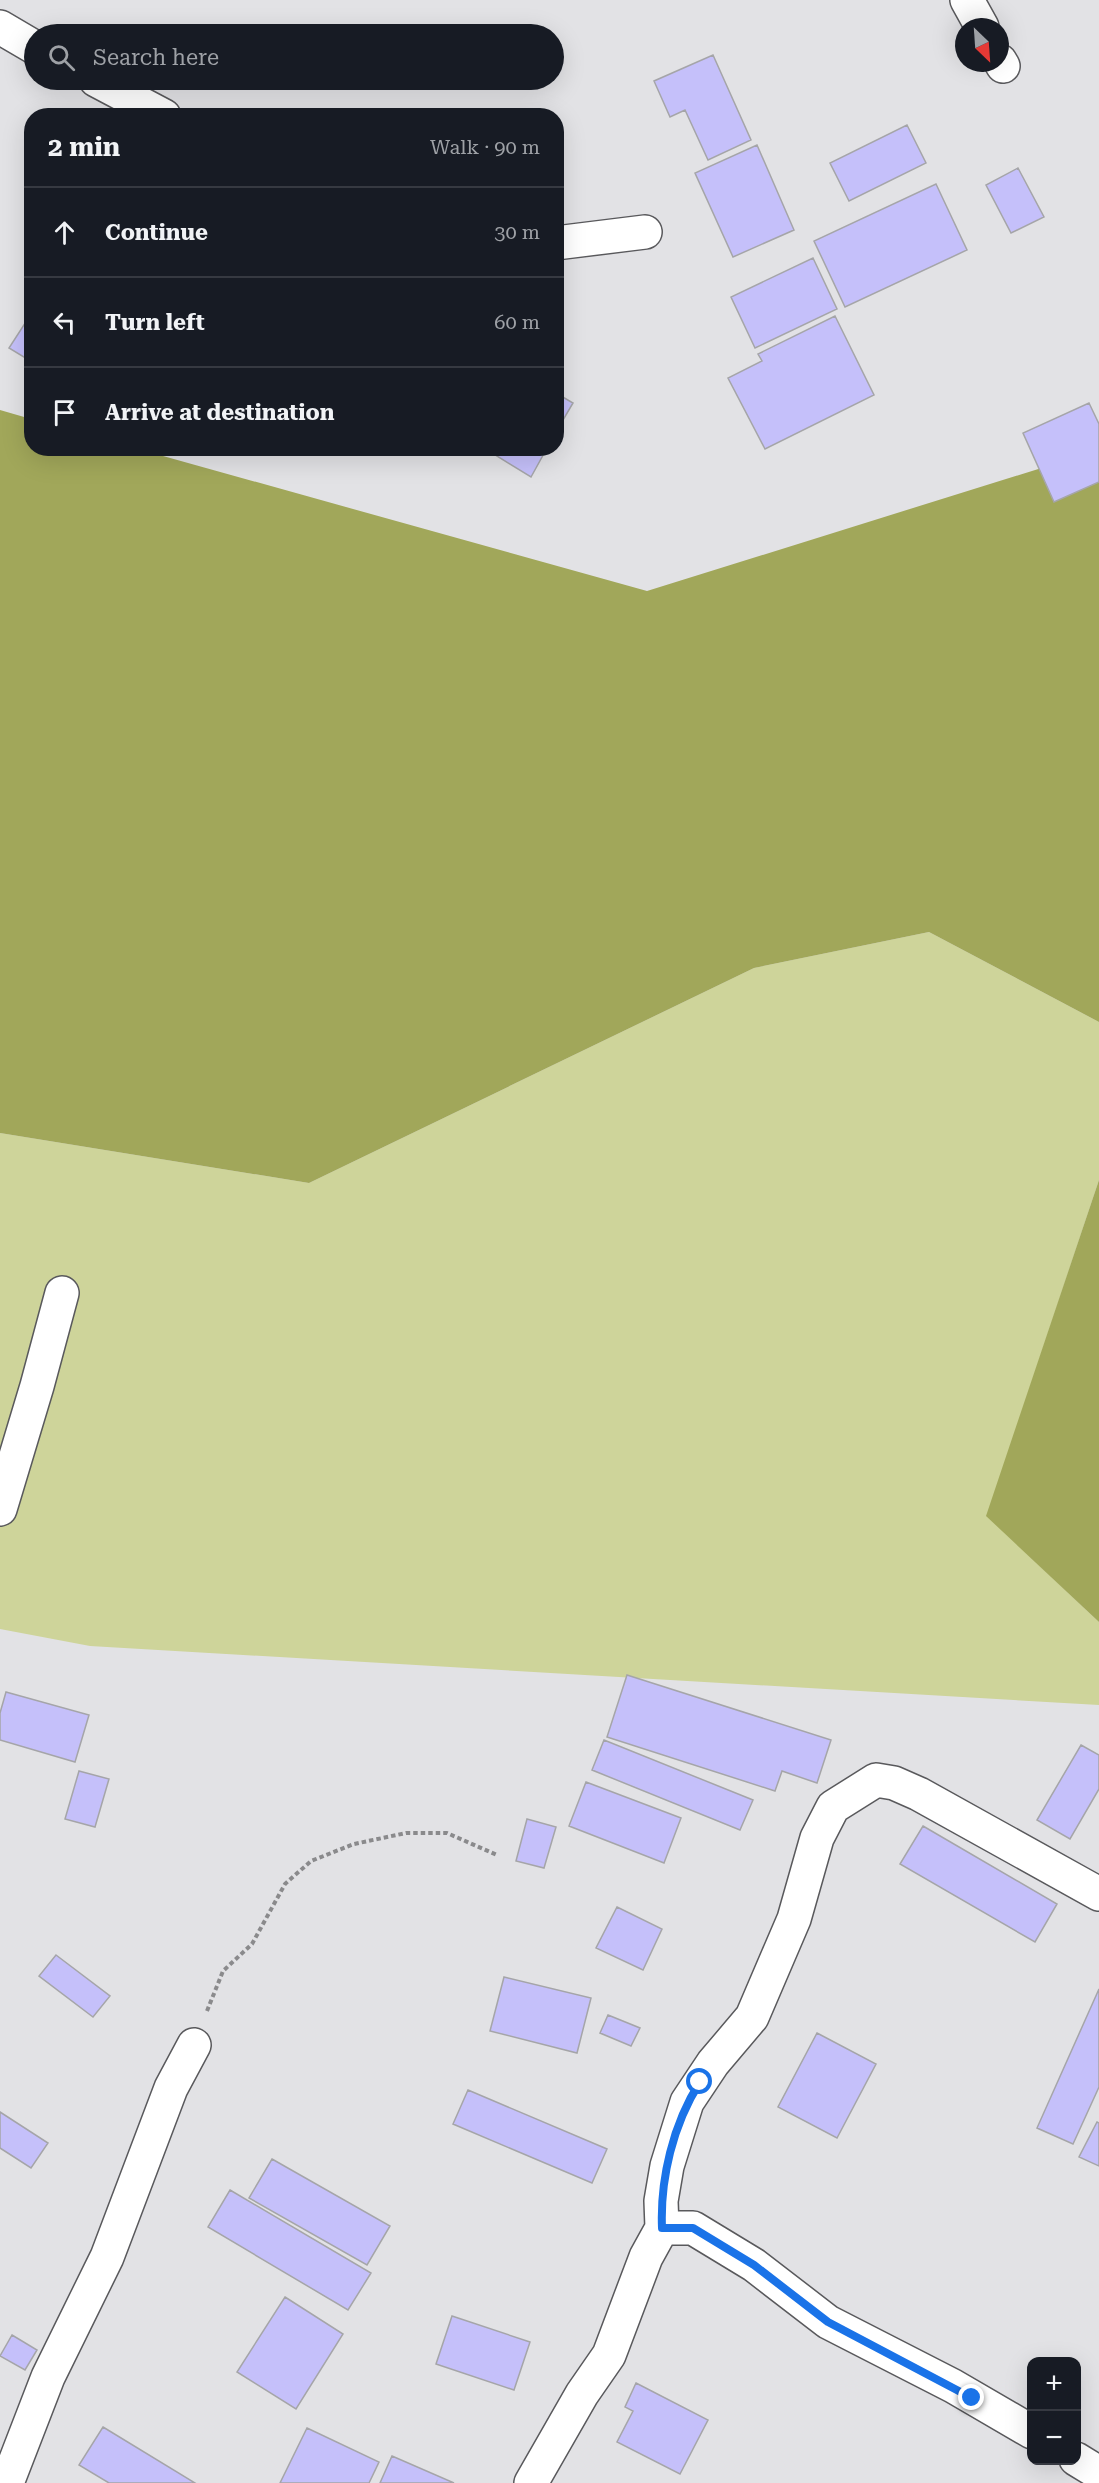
<!DOCTYPE html>
<meta charset="utf-8">
<style>
:root{--surface:#171b24;--page:#242831;--text:#f1f3f6;--muted:#9ea1a6;--line:#363941}
body{margin:0;font-family:"Roboto Serif",serif;background:var(--page);color:var(--text)}
.controls{position:absolute;right:18px;bottom:18px;display:grid;overflow:hidden;border-radius:12px;box-shadow:0 6px 24px #0002}
.controls button{width:54px;height:54px;display:grid;place-items:center;padding:0;border:0;border-bottom:2px solid var(--line);background:var(--surface);color:var(--text);font:30px sans-serif}
.compass{position:absolute;left:955px;top:18px;width:54px;height:54px;border-radius:50%;background:var(--surface);box-shadow:0 6px 24px #0002;rotate:155deg}
.stop{position:absolute;width:18px;height:18px;margin:-14px;border:4px solid #1a73e8;border-radius:50%;background:#fff}
.stop.end{background:#1a73e8;border-color:#fff;box-shadow:0 2px 6px #0008}
.list{margin:0;padding:0;list-style:none}
h2{display:flex;justify-content:space-between;align-items:center;height:78px;margin:0;padding:0 24px;font-size:26px}
h2 small{font-size:20px;font-weight:400;color:var(--muted)}
.list li{display:grid;grid-template-columns:39px 1fr auto;gap:18px;align-items:center;box-sizing:border-box;height:90px;padding:0 24px;border-top:2px solid var(--line)}
.list b{display:block;font-size:22px;white-space:nowrap}
.list em{font-size:20px;font-style:normal;color:var(--muted)}
.icon{flex:none;width:33px;height:33px;fill:none;stroke:currentColor;stroke-width:2;stroke-linecap:round;stroke-linejoin:round}
.map{position:relative;flex:none;width:1099px;height:2483px;overflow:hidden}
.search{position:absolute;background:var(--surface);box-shadow:0 6px 24px #0002;left:24px;top:24px;width:540px;height:66px;display:flex;align-items:center;gap:15px;box-sizing:border-box;padding:0 21px;border-radius:33px;color:var(--muted);font-size:22px}
.panel{position:absolute;background:var(--surface);box-shadow:0 6px 24px #0002;left:24px;top:108px;width:540px;height:348px;border-radius:24px}
.map>svg:first-child{display:block}
</style>
<div class="map">
<svg width="1099" height="2483" viewBox="0 0 1099 2483">
<rect width="100%" height="100%" fill="#e2e2e5"/>
<path fill="#ced49a" d="M929 932 1099 1022V1180L987 1516 1099 1622V1705L90 1646 0 1629V1133L309 1183 754 968Z"/>
<path fill="#a1a75a" d="M0 410 31 419 32 448 138 449 647 591 1099 450V1022L929 932 754 968 309 1183 0 1133Z
M1099 1180V1622L986 1516Z"/>
<path fill="#c5c0fa" stroke="#a5a5a8" stroke-width="1.5" d="M713 55 751 140 708 160 685 110 670 117 654 81Z
M907 125 926 163 849 201 830 163Z
M757 145 794 230 733 257 695 173Z
M1018 168 1044 217 1011 233 986 185Z
M936 184 967 250 845 307 814 241Z
M813 258 837 309 755 348 731 297Z
M31 314H32V362L9 348Z
M835 316 874 395 765 449 728 378 762 361 758 354Z
M556 393 573 403 556 432Z
M1089 403 1099 424V482L1054 502 1023 433Z
M484 448H547L531 477Z
M627 1675 831 1740 817 1783 782 1771 775 1791 607 1737Z
M6 1692 89 1715 75 1762 0 1740V1713Z
M604 1740 753 1800 740 1830 592 1770Z
M1081 1745 1099 1755V1789L1070 1839 1037 1820Z
M79 1771 109 1779 95 1827 65 1819Z
M586 1782 681 1818 664 1863 569 1826Z
M527 1819 556 1827 544 1868 516 1861Z
M923 1826 1057 1904 1035 1942 900 1864Z
M617 1907 662 1929 643 1970 596 1948Z
M56 1955 110 1996 93 2017 39 1976Z
M504 1977 591 1998 577 2053 490 2031Z
M1099 1989V2087L1073 2144 1037 2128Z
M608 2015 640 2028 631 2046 600 2033Z
M817 2033 876 2064 837 2138 778 2107Z
M468 2090 607 2149 592 2183 453 2124Z
M0 2112 48 2143 31 2168 0 2148Z
M1097 2122 1099 2123V2166L1079 2157Z
M272 2159 390 2226 367 2265 249 2198Z
M230 2190 371 2273 348 2310 208 2227Z
M285 2297 343 2334 296 2409 237 2372Z
M452 2316 530 2342 514 2390 436 2364Z
M12 2335 37 2350 25 2370 0 2356Z
M636 2383 708 2420 680 2474 617 2442 633 2411 625 2407Z
M103 2427 195 2483H109L79 2465Z
M307 2428 379 2462 369 2483H280Z
M392 2456 454 2483H380Z"/>
<g fill="none" stroke-linecap="round" stroke-linejoin="round">
<g stroke="#59595c" stroke-width="36">
<path id="minor" d="M967 0 982 27
M0 27 34 47
M1000 61 1003 66
M96 80 164 116
M556 243 645 232
M0 1509 37 1386 62 1293
M662 2228H693L754 2265 828 2322 953 2386 1032 2432
M1076 2459 1099 2473
M7 2483 48 2377 107 2257 171 2088 194 2045
M531 2483 582 2394 609 2355 646 2257 662 2228 661 2201 667 2166 687 2102 713 2063 752 2017 794 1919 817 1838 833 1807 876 1780 894 1783 919 1794 1099 1894"/>
</g>
<path stroke="#8a8a8c" stroke-width="4" stroke-dasharray="4.5 3" stroke-linecap="butt" d="M207 2011 223 1971 252 1944 285 1884 311 1861 354 1844 406 1833H447L497 1855"/>
<use href="#minor" stroke="#fff" stroke-width="33"/>
</g>
<g fill="none" stroke-linecap="round" stroke-linejoin="round">
<path stroke="#1a73e8" stroke-width="8" d="M700 2082C673 2124 660 2179 662 2228H693L754 2265 828 2322 972 2398"/>
</g>
</svg>
<div class="controls">
<button>+</button>
<button>−</button>
</div>
<svg class="compass" viewBox="-18 -18 36 36"><path d="M0-13l5 13h-10z" fill="#e53935"/><path d="M0 13l5-13h-10z" fill="#9ea1a6"/></svg>
<div class="stop" style="left:700px;top:2082px"></div>
<div class="stop end" style="left:972px;top:2398px"></div>
<div class="search"><svg class="icon" aria-label="search" viewBox="0 0 24 24"><circle cx="10" cy="10" r="6"/><path d="M15 15l6 6"/></svg>Search here</div>
<section class="panel">
<h2>2 min<small>Walk · 90 m</small></h2>
<ul class="list">
<li><svg class="icon" aria-label="ahead" viewBox="0 0 24 24"><path d="M12 20V5M6 11l6-6 6 6"/></svg><div><b>Continue</b></div><em>30 m</em></li>
<li><svg class="icon" aria-label="left" viewBox="0 0 24 24"><path d="M17 20v-9H6M10 6l-5 5 5 5"/></svg><div><b>Turn left</b></div><em>60 m</em></li>
<li><svg class="icon" aria-label="arrive" viewBox="0 0 24 24"><path d="M6 21V4h12l-3 4 3 4H6"/></svg><div><b>Arrive at destination</b></div></li>
</ul>
</section>
</div>
